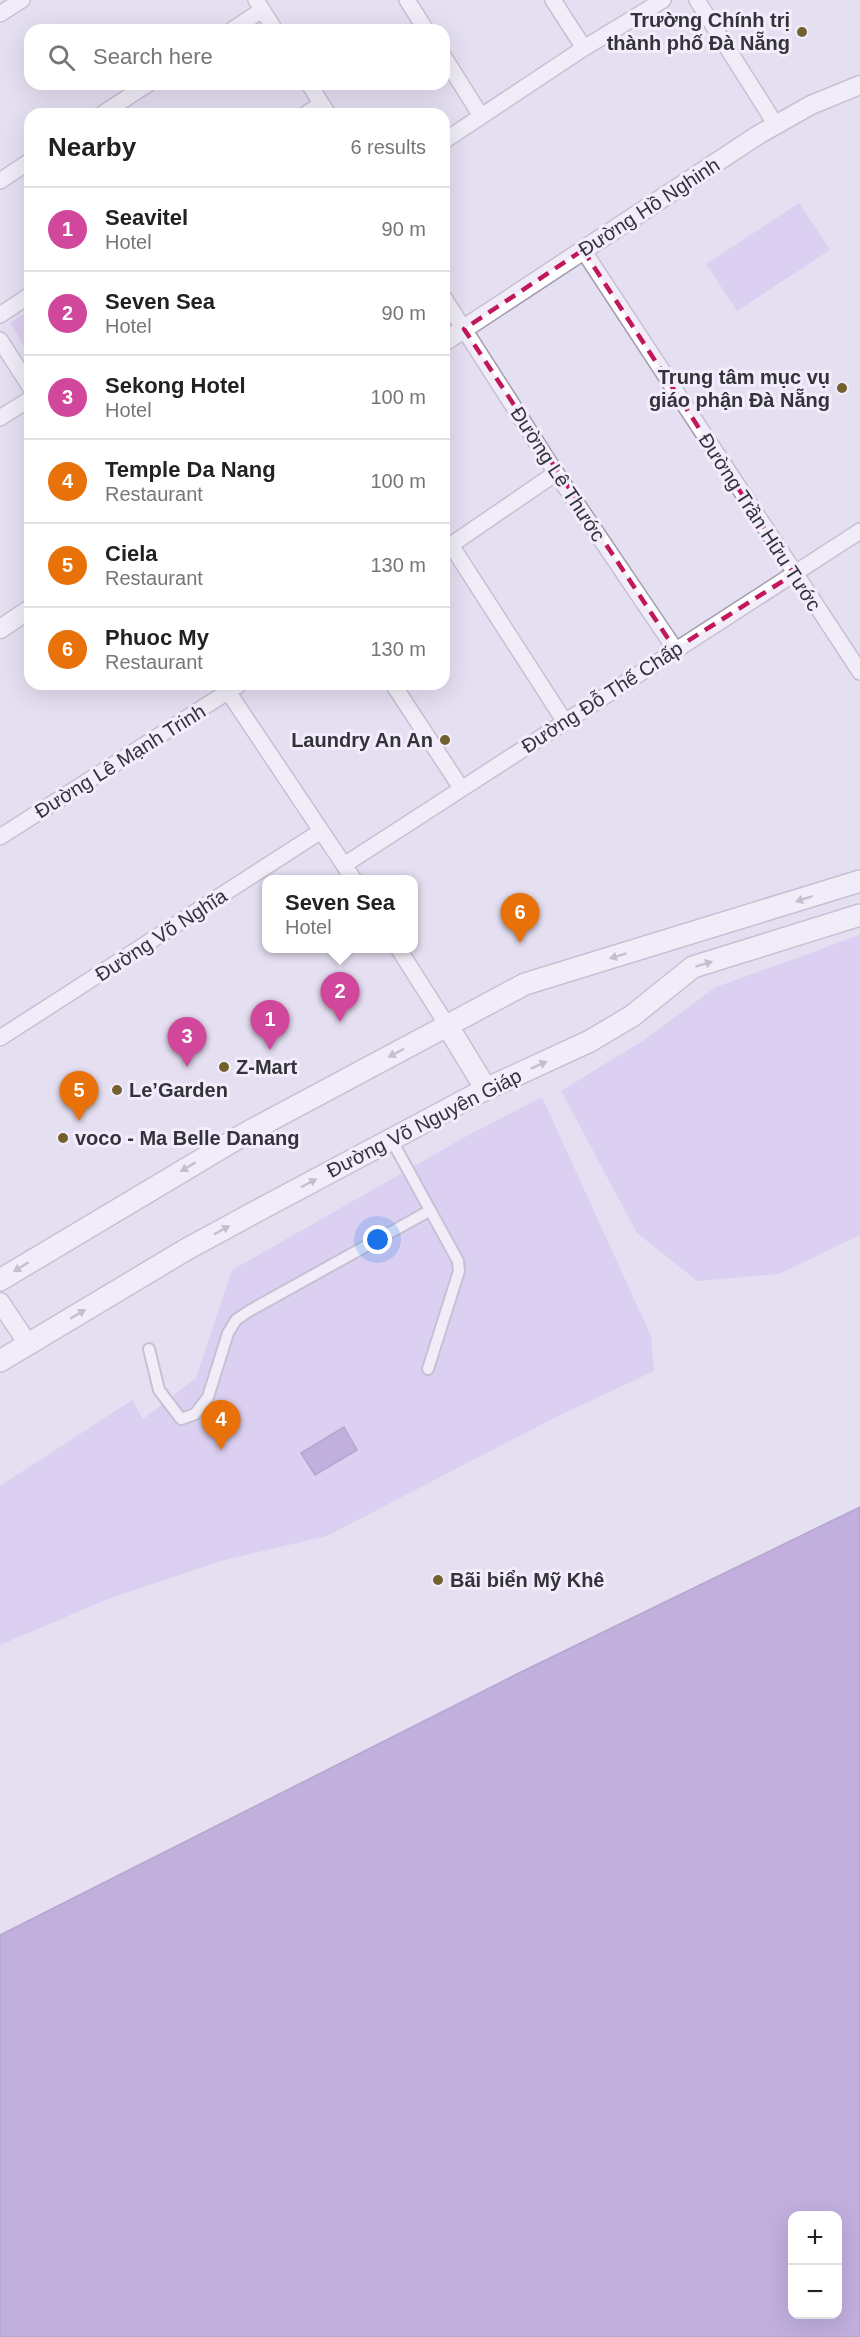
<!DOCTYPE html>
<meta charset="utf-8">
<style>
:root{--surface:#fff;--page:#f6f6f6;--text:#222;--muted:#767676;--line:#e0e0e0;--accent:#d93025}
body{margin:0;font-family:Arial,sans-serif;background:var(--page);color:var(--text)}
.controls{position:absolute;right:18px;bottom:18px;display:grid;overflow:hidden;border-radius:12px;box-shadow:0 6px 24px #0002}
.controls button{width:54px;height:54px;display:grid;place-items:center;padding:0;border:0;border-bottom:2px solid var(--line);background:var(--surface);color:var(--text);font:30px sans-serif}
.you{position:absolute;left:378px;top:1240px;width:21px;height:21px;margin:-15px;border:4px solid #fff;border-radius:50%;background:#1a73e8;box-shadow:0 0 0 9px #1a73e833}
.badge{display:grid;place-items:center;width:39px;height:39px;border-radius:50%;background:var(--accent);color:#fff;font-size:20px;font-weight:700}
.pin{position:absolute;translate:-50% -50px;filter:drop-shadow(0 2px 3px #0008)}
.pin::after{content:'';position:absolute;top:32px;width:21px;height:18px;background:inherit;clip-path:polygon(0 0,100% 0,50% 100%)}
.popup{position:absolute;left:262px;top:875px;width:156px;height:78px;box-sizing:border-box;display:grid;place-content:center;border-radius:12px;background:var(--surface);filter:drop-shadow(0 2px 4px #0005);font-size:20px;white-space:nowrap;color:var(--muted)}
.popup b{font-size:22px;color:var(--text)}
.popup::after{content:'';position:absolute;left:50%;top:100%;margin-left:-12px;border:12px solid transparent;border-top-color:var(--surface)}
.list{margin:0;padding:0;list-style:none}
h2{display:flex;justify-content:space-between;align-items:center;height:78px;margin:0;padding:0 24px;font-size:26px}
h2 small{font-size:20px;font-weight:400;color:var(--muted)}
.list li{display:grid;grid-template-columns:39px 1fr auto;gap:18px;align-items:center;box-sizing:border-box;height:84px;padding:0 24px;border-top:2px solid var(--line)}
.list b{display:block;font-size:22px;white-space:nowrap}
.list p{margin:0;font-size:20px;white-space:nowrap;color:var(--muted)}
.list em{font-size:20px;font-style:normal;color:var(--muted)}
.icon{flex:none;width:33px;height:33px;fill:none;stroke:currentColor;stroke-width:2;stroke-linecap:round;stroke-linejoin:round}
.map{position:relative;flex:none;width:860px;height:2337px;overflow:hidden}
.search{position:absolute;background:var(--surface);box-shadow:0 6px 24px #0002;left:24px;top:24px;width:426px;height:66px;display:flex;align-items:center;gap:15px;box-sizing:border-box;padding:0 21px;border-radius:18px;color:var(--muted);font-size:22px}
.panel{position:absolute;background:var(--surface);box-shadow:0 6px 24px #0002;left:24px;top:108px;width:426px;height:582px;border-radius:18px}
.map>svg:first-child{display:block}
</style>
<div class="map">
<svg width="860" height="2337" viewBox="0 0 860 2337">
<rect width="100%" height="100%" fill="#e5dff2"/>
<path fill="#d1bef2" d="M799 203 830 250 737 311 706 264Z
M30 310V355L10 323Z
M860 935V1235L779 1274 697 1281 637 1233 561 1091 644 1040 716 987Z
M542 1097 651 1336 654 1371 554 1418 327 1536 224 1560 108 1599 0 1645V1486L132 1400 143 1419 196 1378 232 1270 465 1137Z"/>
<path fill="#9575c6" stroke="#78619c" stroke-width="1.5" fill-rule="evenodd" d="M344 1427 357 1450 315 1475 301 1453Z
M860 1507V2337H0V1935L517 1674ZM792 2216H838V2314H792Z"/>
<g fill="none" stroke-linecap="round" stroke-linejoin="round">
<g stroke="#a29cae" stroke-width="14">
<path id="pedestrian" d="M391 1139 458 1261 459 1271 428 1369
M149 1349 159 1390 181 1419 195 1414 208 1397 228 1333 236 1320 249 1311 429 1211"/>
</g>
<g stroke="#a29cae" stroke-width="18">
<path id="minor" d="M256 0 275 30
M407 0 426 30
M553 0 584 48
M697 0 776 125
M0 14 22 0
M232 30 262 10
M444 57 481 116
M309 84 328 114
M102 114 148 84
M306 114 321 104
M444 141 584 48 663 0
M0 181 30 161
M583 250 860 672
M444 298 556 473 675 649
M0 315 30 295
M0 340 30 387
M0 418 30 399
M451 545 565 722
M445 549 556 473
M223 684 354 880
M393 684 461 788
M0 837 240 684
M344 865 860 531
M398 948 447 1025
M0 1038 321 831"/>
</g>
<g stroke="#a29cae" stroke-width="21">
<path id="tertiary" d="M444 342 758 135 811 105 860 85
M0 629 30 609
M0 1302 28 1344"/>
</g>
<g stroke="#a29cae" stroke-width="24">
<path id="secondary" d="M447 1025 486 1089
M0 1280 248 1132 525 984 860 881
M0 1361 187 1249 257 1211 486 1089 590 1041 632 1016 693 967 860 915"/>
</g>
<use href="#pedestrian" stroke="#fff" stroke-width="10"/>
<use href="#minor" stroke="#fff" stroke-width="15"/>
<use href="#tertiary" stroke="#fff" stroke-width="18"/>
<use href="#secondary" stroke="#fff" stroke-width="21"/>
</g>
<defs><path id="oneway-solid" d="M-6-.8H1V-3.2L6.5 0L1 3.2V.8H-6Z" transform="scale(1.5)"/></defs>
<g fill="#9a999c">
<use href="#oneway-solid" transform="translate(804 899) rotate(162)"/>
<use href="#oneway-solid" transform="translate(618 956) rotate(163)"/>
<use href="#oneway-solid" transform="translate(704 964) rotate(-17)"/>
<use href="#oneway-solid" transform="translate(396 1053) rotate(152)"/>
<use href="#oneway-solid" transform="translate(539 1065) rotate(-24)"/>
<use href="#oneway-solid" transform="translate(188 1167) rotate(149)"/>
<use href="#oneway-solid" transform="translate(309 1183) rotate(-28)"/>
<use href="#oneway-solid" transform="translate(222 1230) rotate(-29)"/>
<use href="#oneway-solid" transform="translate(21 1267) rotate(148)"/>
<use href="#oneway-solid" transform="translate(78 1314) rotate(-31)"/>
</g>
<path d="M0 0H860V2337H0ZM583 250 794 574 675 649 464 329Z" fill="#e5dff2" fill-opacity=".55" fill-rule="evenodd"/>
<path fill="none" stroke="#c2185b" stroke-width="4.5" stroke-dasharray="12 8" stroke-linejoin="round" d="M583 250 794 574 675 649 464 329Z"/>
<g fill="#72612f" stroke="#f2ecfc" stroke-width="2">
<circle cx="802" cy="32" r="6"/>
<circle cx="842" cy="388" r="6"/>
<circle cx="445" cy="740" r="6"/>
<circle cx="224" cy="1067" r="6"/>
<circle cx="117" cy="1090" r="6"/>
<circle cx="63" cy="1138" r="6"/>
<circle cx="438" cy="1580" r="6"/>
</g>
<g text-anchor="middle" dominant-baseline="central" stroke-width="6" stroke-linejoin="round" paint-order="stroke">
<g font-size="20" font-weight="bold" fill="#35333a" stroke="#f2ecfc" text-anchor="start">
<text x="790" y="20" text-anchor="end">Trường Chính trị<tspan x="790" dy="23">thành phố Đà Nẵng</tspan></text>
<text x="830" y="377" text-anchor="end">Trung tâm mục vụ<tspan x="830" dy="23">giáo phận Đà Nẵng</tspan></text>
<text x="433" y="740" text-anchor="end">Laundry An An</text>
<text x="236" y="1067">Z-Mart</text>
<text x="129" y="1090">Le’Garden</text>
<text x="75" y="1138">voco - Ma Belle Danang</text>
<text x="450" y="1580">Bãi biển Mỹ Khê</text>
</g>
<g font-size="20" fill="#35333a" stroke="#f2ecfc">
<text transform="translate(649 207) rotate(-33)">Đường Hồ Nghinh</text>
<text transform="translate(558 474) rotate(57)">Đường Lê Thước</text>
<text transform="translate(760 522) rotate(57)">Đường Trần Hữu Tước</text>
<text transform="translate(602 697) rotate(-33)">Đường Đỗ Thế Chấp</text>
<text transform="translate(120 761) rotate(-32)">Đường Lê Mạnh Trinh</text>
<text transform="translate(161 935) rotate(-33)">Đường Võ Nghĩa</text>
<text transform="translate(424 1123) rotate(-27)">Đường Võ Nguyên Giáp</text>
</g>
</g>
</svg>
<div class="controls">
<button>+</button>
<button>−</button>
</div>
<div class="you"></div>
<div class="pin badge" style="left:270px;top:1050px;background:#d1479c">1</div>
<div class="pin badge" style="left:340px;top:1022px;background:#d1479c">2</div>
<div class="popup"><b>Seven Sea</b>Hotel</div>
<div class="pin badge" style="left:187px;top:1067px;background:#d1479c">3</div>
<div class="pin badge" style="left:221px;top:1450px;background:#e8710a">4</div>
<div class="pin badge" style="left:79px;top:1121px;background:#e8710a">5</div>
<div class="pin badge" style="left:520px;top:943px;background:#e8710a">6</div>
<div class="search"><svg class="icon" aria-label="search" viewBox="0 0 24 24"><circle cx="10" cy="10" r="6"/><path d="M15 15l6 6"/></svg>Search here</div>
<section class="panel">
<h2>Nearby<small>6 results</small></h2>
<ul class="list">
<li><span class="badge" style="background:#d1479c">1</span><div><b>Seavitel</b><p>Hotel</p></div><em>90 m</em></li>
<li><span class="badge" style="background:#d1479c">2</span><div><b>Seven Sea</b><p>Hotel</p></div><em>90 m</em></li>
<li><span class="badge" style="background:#d1479c">3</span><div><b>Sekong Hotel</b><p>Hotel</p></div><em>100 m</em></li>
<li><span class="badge" style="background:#e8710a">4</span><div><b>Temple Da Nang</b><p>Restaurant</p></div><em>100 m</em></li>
<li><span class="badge" style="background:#e8710a">5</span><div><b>Ciela</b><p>Restaurant</p></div><em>130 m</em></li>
<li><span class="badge" style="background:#e8710a">6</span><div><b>Phuoc My</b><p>Restaurant</p></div><em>130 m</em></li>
</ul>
</section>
</div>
